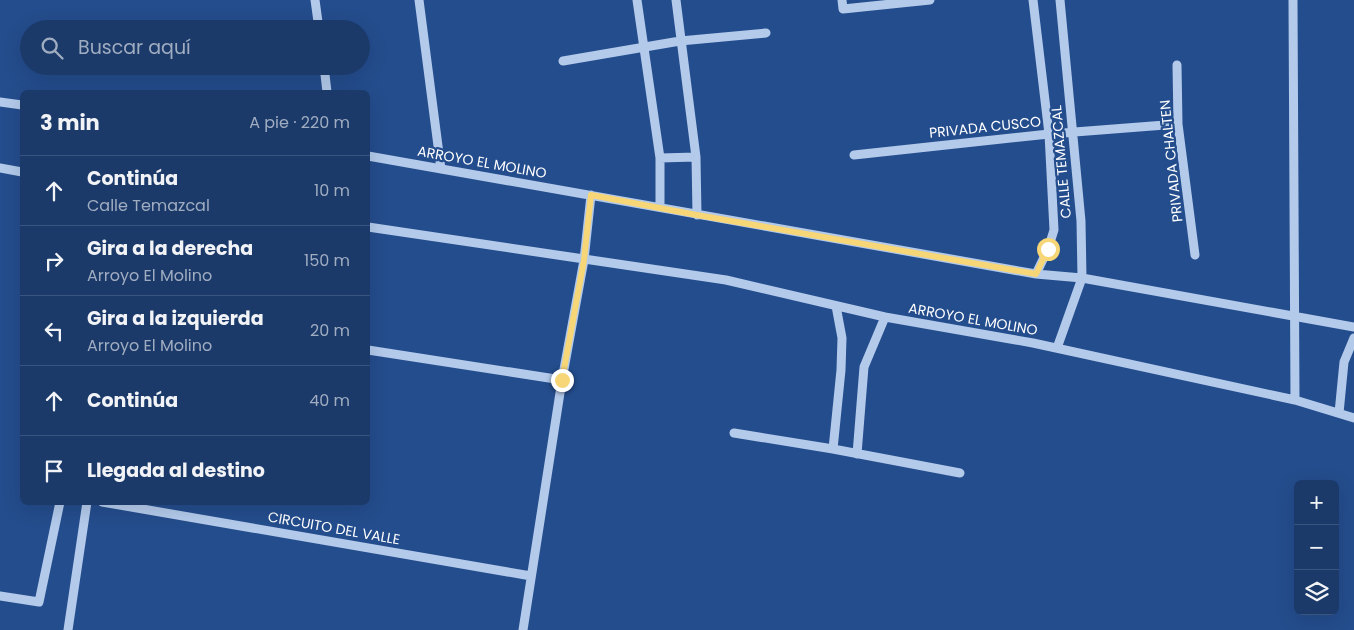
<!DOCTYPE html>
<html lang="es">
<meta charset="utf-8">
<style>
:root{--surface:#1b3a6a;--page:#244170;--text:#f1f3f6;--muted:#a0adc1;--line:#39547e}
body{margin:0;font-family:Poppins,sans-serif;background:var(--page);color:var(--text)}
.controls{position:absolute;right:15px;bottom:15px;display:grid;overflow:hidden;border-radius:8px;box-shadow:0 5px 20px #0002}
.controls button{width:45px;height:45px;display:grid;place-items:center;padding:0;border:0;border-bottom:1px solid var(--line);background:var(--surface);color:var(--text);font:25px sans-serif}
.stop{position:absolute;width:15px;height:15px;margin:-11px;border:4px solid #f6d676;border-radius:50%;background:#fff}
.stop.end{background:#f6d676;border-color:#fff;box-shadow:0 1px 5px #0008}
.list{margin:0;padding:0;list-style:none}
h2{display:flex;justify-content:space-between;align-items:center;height:65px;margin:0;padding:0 20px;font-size:21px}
h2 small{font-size:16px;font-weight:400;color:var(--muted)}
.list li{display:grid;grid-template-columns:32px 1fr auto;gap:15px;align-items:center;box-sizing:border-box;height:70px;padding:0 20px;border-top:1px solid var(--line)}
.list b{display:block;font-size:19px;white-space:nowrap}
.list p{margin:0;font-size:16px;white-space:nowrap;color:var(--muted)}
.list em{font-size:16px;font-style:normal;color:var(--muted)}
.icon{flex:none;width:28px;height:28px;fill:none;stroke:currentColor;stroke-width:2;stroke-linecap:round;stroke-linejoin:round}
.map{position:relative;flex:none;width:1354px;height:630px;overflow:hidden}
.search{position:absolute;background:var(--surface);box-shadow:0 5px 20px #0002;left:20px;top:20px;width:350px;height:55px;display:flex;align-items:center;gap:12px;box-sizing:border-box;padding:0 18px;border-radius:28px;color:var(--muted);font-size:19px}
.panel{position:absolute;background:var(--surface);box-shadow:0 5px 20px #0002;left:20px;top:90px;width:350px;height:415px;border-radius:8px}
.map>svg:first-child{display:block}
</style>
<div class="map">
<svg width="1354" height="630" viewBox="0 0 1354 630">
<rect width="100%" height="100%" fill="#244d8d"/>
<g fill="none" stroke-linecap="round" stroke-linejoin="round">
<path stroke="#b3caeb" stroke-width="9" d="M315 0 319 29
M419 0 441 169
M637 0 660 158V207
M676 0 696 157 697 215
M842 0 843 9 930 0
M1033 0 1049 134 1054 230 1048 249 1036 274
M1293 0 1295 400
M563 61 680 41 766 33
M1177 65 1178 124 1195 255
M324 66 327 92
M0 102 22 105
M854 155 1049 134 1178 124
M368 156 1036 274 1082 278 1354 327
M660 158 696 157
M0 168 22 172
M368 227 726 280 885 317 1033 343 1295 400 1354 418
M1057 348 1082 278 1081 221 1060 0
M368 350 562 380
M1339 413 1344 362 1354 338
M734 433 833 449 960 473
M833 449 841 370 842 338 836 306
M857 454 864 367 885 317
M102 502 531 576
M0 596 39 602 60 502
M68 630 87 502
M523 630 562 380 584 260 591 195"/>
</g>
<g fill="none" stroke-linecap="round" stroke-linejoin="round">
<path stroke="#f6d676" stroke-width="6" d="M562 380 584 260 591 195 697 215 1036 274 1048 249"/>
</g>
<g text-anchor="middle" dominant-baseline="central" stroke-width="4.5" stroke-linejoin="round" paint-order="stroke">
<g font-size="14" fill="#fff" stroke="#244d8d">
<text transform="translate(985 127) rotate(-6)">PRIVADA CUSCO</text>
<text transform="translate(1171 161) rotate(-96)">PRIVADA CHALTEN</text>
<text transform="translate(482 162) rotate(10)">ARROYO EL MOLINO</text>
<text transform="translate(1061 162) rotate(-95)">CALLE TEMAZCAL</text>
<text transform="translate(973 319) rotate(10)">ARROYO EL MOLINO</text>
<text transform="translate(334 528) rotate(10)">CIRCUITO DEL VALLE</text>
</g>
</g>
</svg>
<div class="controls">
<button>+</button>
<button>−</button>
<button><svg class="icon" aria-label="layers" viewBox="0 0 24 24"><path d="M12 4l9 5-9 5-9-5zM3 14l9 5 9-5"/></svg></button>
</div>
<div class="stop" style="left:1048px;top:249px"></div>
<div class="stop end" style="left:562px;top:380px"></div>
<div class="search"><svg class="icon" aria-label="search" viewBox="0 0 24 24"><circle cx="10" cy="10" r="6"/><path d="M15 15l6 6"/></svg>Buscar aquí</div>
<section class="panel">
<h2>3 min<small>A pie · 220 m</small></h2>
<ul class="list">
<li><svg class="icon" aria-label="ahead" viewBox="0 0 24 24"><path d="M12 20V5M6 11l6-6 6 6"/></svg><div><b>Continúa</b><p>Calle Temazcal</p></div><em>10 m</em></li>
<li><svg class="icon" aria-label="right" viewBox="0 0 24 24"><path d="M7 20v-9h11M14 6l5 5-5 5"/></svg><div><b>Gira a la derecha</b><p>Arroyo El Molino</p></div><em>150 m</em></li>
<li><svg class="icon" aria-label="left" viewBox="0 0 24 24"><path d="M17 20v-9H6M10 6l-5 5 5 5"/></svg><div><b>Gira a la izquierda</b><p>Arroyo El Molino</p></div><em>20 m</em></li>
<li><svg class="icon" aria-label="ahead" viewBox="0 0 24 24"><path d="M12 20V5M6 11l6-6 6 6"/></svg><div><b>Continúa</b></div><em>40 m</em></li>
<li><svg class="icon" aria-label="arrive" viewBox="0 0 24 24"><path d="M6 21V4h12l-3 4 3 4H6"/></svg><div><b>Llegada al destino</b></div></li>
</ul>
</section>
</div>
